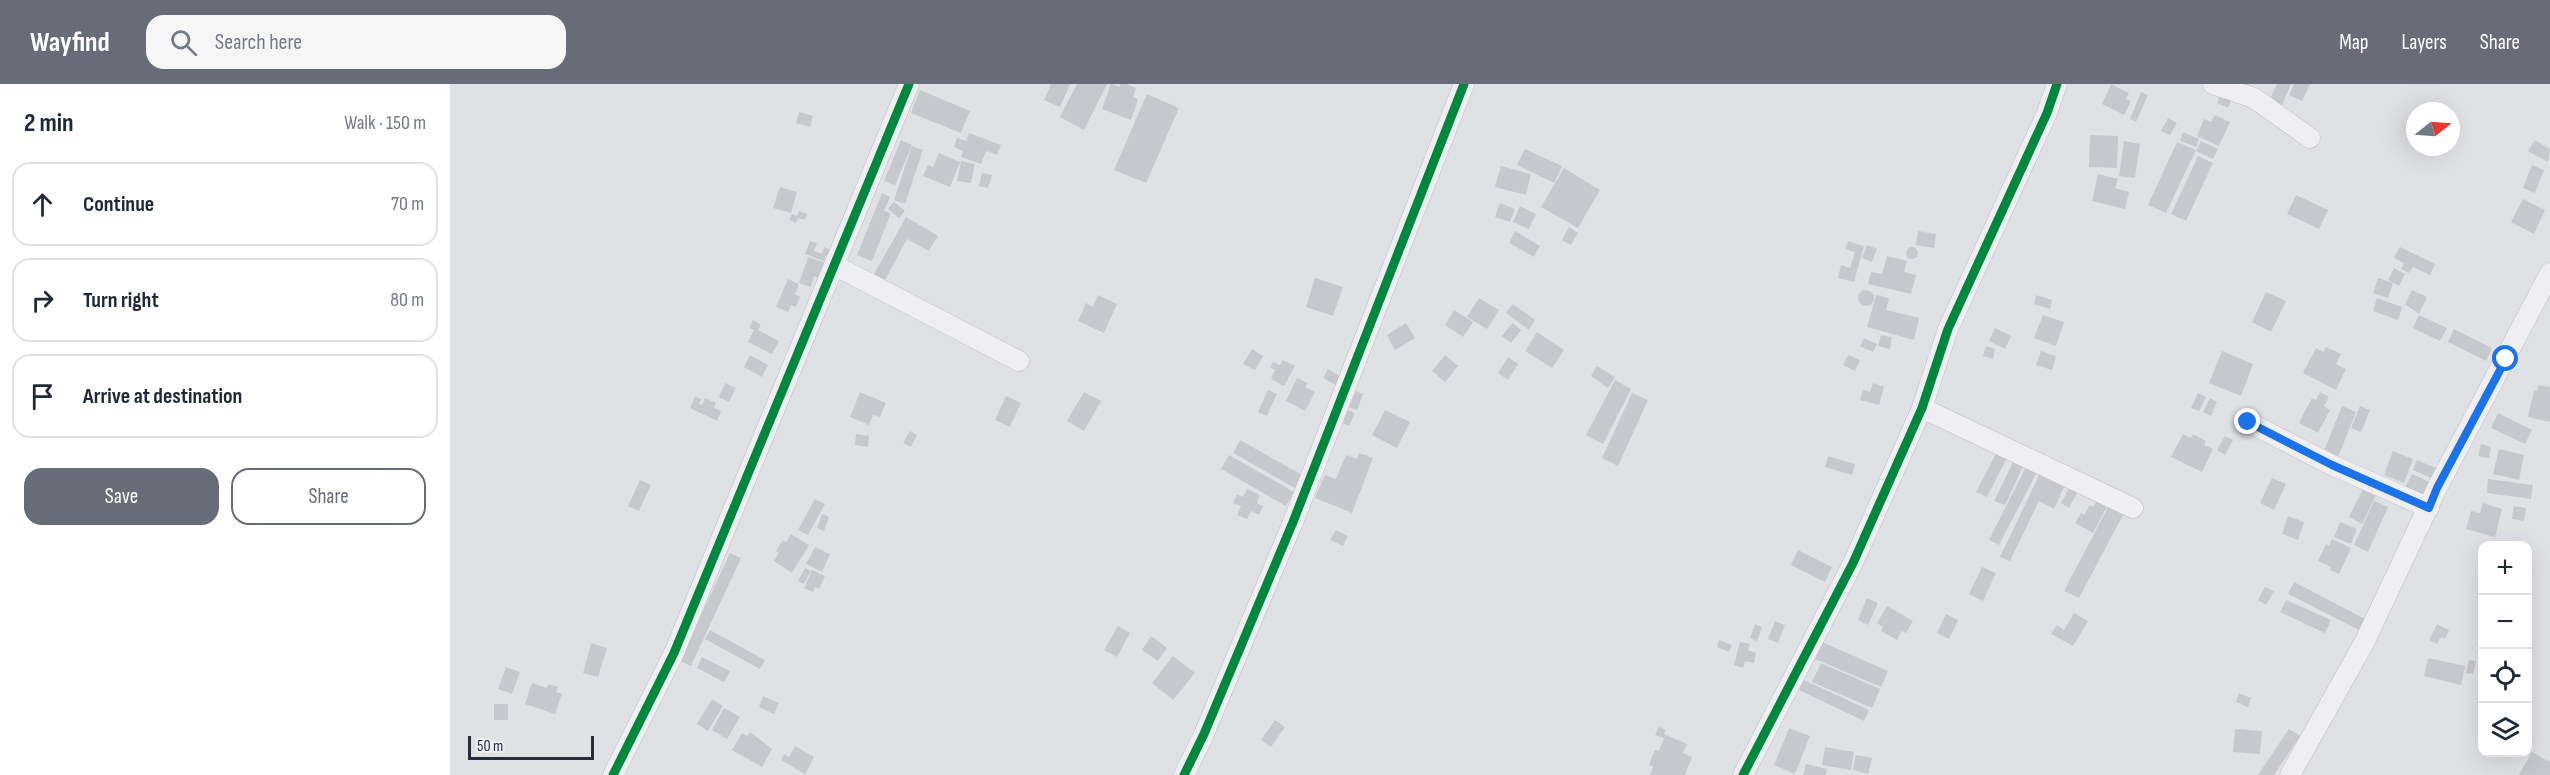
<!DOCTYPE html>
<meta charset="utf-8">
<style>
:root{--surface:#fff;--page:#f6f6f7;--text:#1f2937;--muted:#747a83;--line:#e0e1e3;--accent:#686b78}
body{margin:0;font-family:"Sofia Sans Condensed",sans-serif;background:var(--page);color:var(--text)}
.controls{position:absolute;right:18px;bottom:18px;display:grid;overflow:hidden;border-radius:12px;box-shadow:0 6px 24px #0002}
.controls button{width:54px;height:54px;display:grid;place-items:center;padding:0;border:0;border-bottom:2px solid var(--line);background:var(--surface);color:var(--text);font:30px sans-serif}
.compass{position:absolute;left:1956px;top:18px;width:54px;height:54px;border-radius:50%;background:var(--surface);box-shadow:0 6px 24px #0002;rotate:73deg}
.scale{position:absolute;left:18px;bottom:15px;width:126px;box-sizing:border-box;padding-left:6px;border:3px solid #282c3d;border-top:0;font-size:16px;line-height:21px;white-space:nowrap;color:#282c3d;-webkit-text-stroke:4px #edeff4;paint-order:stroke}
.stop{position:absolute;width:18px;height:18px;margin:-14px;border:4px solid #1a73e8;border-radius:50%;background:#fff}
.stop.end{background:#1a73e8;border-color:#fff;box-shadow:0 2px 6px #0008}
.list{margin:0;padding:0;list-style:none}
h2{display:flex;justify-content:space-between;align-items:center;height:78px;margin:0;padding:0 24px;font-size:26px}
h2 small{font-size:20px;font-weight:400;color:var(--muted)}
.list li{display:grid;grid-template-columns:39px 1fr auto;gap:18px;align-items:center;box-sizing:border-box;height:84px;margin:0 12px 12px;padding:0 12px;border:2px solid var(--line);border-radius:18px}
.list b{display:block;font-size:22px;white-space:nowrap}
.list em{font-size:20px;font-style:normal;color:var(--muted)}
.actions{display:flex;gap:12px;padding:18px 24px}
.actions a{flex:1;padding:14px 0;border:2px solid var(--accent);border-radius:18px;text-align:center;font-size:21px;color:var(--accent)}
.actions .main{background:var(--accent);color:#fff}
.icon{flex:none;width:33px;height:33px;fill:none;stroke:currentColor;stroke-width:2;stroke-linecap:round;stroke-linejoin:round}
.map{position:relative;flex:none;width:2100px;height:691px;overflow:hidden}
header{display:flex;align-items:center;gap:36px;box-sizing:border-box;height:84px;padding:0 30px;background:var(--accent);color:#fff}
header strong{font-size:28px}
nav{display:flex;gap:33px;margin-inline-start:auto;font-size:21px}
.search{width:420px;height:54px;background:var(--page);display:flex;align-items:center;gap:15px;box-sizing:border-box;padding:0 21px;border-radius:18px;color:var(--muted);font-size:22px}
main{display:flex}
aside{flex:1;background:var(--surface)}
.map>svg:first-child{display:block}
</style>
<header>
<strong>Wayfind</strong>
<div class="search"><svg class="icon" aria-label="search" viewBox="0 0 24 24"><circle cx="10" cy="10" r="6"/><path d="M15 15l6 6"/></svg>Search here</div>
<nav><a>Map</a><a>Layers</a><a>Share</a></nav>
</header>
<main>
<aside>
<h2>2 min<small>Walk · 150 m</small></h2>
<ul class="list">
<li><svg class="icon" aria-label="ahead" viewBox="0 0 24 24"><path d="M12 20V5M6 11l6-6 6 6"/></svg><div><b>Continue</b></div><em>70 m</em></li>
<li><svg class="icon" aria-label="right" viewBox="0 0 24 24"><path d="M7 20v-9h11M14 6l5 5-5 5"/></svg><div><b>Turn right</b></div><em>80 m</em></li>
<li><svg class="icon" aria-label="arrive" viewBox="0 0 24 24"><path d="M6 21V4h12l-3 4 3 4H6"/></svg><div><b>Arrive at destination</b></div></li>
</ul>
<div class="actions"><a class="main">Save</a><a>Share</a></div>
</aside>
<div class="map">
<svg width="2100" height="691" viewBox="0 0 2100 691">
<rect width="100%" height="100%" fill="#e0e1e5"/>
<path fill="#c7c8cd" d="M601 0H620L610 23 594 16Z
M627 0H657L634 46 610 33Z
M661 0 670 3V0H676L686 4 683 13 688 15 681 36 652 25Z
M1661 0 1679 9 1676 15 1681 17 1674 31 1652 20Z
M1827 0H1841L1832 21 1820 15Z
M1844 0H1860L1852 17 1839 11Z
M470 6 520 27 511 49 461 29Z
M1691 8 1698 11 1686 38 1680 35Z
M1771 9 1782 14 1778 24 1767 19Z
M697 10 729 24 696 99 664 86Z
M349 28 363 32 360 43 346 39Z
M1765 31 1780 38 1769 62 1747 52 1754 35 1761 38Z
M1718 34 1727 39 1720 51 1711 47Z
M1733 48 1749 55 1746 63 1730 57Z
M519 49 551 61 547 71 536 67 531 80 511 73 513 67 504 63 507 54 516 57Z
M1640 51 1668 52 1667 84 1639 83Z
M451 56 462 61 445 101 434 97Z
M2085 56 2100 65 2098 78 2078 67Z
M1674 57 1690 60 1685 94 1669 92Z
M1751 57 1768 65 1763 75 1746 67Z
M1727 58 1746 66 1716 129 1698 121Z
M462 62 473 66 455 120 444 116Z
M1075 65 1112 82 1104 99 1067 81Z
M489 69 510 78 500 103 473 92 478 81 483 83Z
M1748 72 1763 79 1736 137 1721 130Z
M511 77 525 80 521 99 507 97Z
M2082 81 2094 86 2085 109 2073 104Z
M1051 82 1081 90 1076 111 1045 103Z
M1114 84 1150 106 1128 144 1091 123Z
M532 89 542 91 538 104 529 102Z
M1648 90 1668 95 1665 104 1679 108 1675 125 1642 117Z
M330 103 347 108 341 129 323 124Z
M432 109 440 113 434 127 441 129 422 177 407 171Z
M1846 111 1878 126 1869 145 1837 130Z
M2073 115 2095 126 2084 150 2061 138Z
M444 118 455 127 449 134 438 125Z
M1050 119 1065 125 1060 138 1045 133Z
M1070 122 1086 130 1079 145 1063 138Z
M349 127 357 130 354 136 348 134 346 139 339 136 342 130 347 132Z
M456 133 488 152 479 167 457 155 435 196 424 190Z
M1119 143 1128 149 1121 161 1112 156Z
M1065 147 1090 162 1084 173 1059 159Z
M1468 147 1486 150 1484 164 1466 161Z
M360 157 367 159 364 167 372 170 374 163 384 167 382 173 376 171 374 177 355 170Z
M1398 157 1414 162 1404 198 1388 194 1391 181 1400 184 1405 168 1395 165Z
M1417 161 1427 165 1422 178 1412 174Z
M1950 163 1985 180 1980 191 1963 183 1959 189 1951 185 1954 179 1944 174Z
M1456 169a6 6 0 1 1 12 0a6 6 0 1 1-12 0Z
M1437 172 1457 177 1454 188 1466 191 1461 210 1418 200 1421 188 1432 190Z
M358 173 376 179 371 195 364 192 361 203 349 199Z
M1944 184 1955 190 1949 202 1938 196Z
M865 194 893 203 883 232 856 223Z
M1928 194 1943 199 1938 214 1923 209Z
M338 195 349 200 345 210 350 213 346 223 341 221 338 228 326 223Z
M1962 206 1977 213 1969 230 1955 220Z
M1408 214a8 8 0 1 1 16 0a8 8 0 1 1-16 0Z
M1816 208 1836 217 1821 248 1802 238Z
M648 211 667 220 654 249 628 237 636 219 643 223Z
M1426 211 1439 214 1436 226 1469 234 1464 256 1417 243Z
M1586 211 1602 216 1600 225 1584 220Z
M1029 214 1049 226 1037 245 1017 233Z
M1927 214 1952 223 1948 236 1923 227Z
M1063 220 1085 236 1079 246 1056 229Z
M1004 226 1023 238 1013 253 995 241Z
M1593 231 1614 238 1606 262 1584 254Z
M1969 231 1997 244 1990 257 1963 244Z
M303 236 311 241 308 246 329 257 322 270 298 258 304 246 299 244Z
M956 239 965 254 945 266 937 251Z
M1062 239 1071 246 1061 259 1052 252Z
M1545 244 1561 252 1555 265 1539 257Z
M2004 245 2042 264 2036 277 1998 258Z
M1087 248 1114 266 1102 284 1075 267Z
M1431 251 1442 253 1440 265 1428 262Z
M1414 254 1427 260 1423 268 1410 262Z
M1536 262 1545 265 1543 275 1533 272Z
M1876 263 1891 270 1886 280 1896 285 1886 306 1853 289 1866 264 1873 268Z
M802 265 813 272 805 286 793 280Z
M1591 267 1606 272 1602 286 1586 281Z
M1772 267 1803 280 1791 312 1759 299Z
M300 271 318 281 312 293 294 283Z
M995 271 1008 282 995 298 982 287Z
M1398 271 1410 276 1405 287 1393 281Z
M1058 273 1068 280 1058 296 1048 289Z
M833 276 845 282 834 302 821 295 825 286 820 283 823 278 830 281Z
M1147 282 1165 293 1158 304 1141 292Z
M878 285 894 295 889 303 873 294Z
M847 294 858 299 855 303 865 308 855 327 836 317Z
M1165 296 1181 305 1153 360 1136 351Z
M275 299 286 304 279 318 269 313Z
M1423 299 1434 303 1429 321 1410 316 1413 306 1420 308Z
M2089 301 2100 303V338L2078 333 2084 306 2087 307Z
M818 306 827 310 817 332 808 328Z
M906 307 913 310 907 326 899 323Z
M410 308 436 319 430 333 423 331 419 341 400 333Z
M634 308 651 317 634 347 617 337Z
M1870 308 1879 313 1874 322 1880 326 1868 349 1849 339 1862 314 1866 316Z
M1182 309 1198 316 1168 382 1152 374Z
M1748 309 1756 313 1749 327 1741 324Z
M245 312 251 315 249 320 252 321 255 314 266 319 264 324 271 327 267 337 240 324Z
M556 312 571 319 560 343 545 336Z
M1760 314 1767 318 1761 332 1753 328Z
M1892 322 1906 328 1888 373 1874 367Z
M1910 322 1920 326 1911 348 1901 344Z
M898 326 905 329 899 342 892 339Z
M935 326 960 338 947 364 922 351Z
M2048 329 2082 346 2075 360 2041 344Z
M460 347 467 351 461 363 453 359Z
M406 350 419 352 418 363 405 361Z
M1733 350 1741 354 1743 350 1756 357 1754 361 1763 365 1752 388 1721 373Z
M1775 352 1783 356 1775 371 1767 366Z
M790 356 852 391 845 404 783 369Z
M2031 360 2041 363 2039 374 2028 372Z
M2049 365 2074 371 2069 396 2043 390Z
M1943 367 1963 375 1954 399 1934 391Z
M1547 368 1557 374 1537 413 1526 408Z
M909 369 923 374 902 429 865 414 875 391 886 395 896 371 907 375Z
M779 371 844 408 836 422 771 385Z
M1378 372 1405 380 1402 391 1375 383Z
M1564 376 1574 380 1555 421 1544 417Z
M1967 376 1988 385 1983 395 1963 386Z
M1576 383 1587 388 1549 461 1539 456Z
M1590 389 1615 401 1604 425 1589 417 1560 477 1550 473Z
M1962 390 1984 400 1977 414 1955 404Z
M1822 394 1836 400 1824 426 1810 419Z
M2038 395 2083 401 2081 415 2037 409Z
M190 396 201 401 189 427 178 422Z
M1620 402 1628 407 1619 424 1611 419Z
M1914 403 1927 409 1912 440 1899 433Z
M797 405 810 411 807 419 813 422 809 431 801 427 797 435 787 431 791 422 783 419 787 410 793 413Z
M365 415 375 420 358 451 348 446Z
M1647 417 1657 422 1643 449 1625 439 1631 429 1634 431 1640 421 1643 423Z
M1924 417 1938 423 1918 468 1904 461Z
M2033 419 2052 425 2045 453 2016 445 2021 427 2030 429Z
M2064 422 2076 424 2074 437 2062 435Z
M1658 423 1673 431 1629 514 1614 507Z
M372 430 379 433 374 447 367 444Z
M1838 432 1854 438 1848 456 1832 450Z
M1890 438 1907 445 1901 460 1884 453Z
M886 446 898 452 893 462 880 456Z
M341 450 359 461 342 489 324 477 329 469 326 467 333 456 336 458Z
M1882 455 1901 464 1889 490 1880 486 1881 483 1868 477 1876 460 1879 462Z
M365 463 380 470 372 488 356 480Z
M1348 466 1382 483 1375 498 1341 481Z
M280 469 291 474 241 582 230 577Z
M1532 483 1546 489 1533 517 1519 510Z
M355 484 361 487 354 500 348 497Z
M362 486 375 492 369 505 365 503 363 508 354 504Z
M1844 498 1917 536 1911 547 1838 510Z
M1815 503 1824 507 1816 521 1808 516Z
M1417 514 1428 519 1418 541 1408 536Z
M1836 516 1881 536 1875 549 1830 528Z
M1437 522 1463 537 1456 549 1452 547 1447 556 1431 547 1433 543 1427 539Z
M1624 529 1638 537 1623 562 1601 550 1607 541 1614 546Z
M1496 530 1508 536 1499 555 1487 549Z
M1325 537 1335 541 1328 559 1318 555Z
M1305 540 1312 543 1307 557 1300 554Z
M1987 540 1999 546 1995 555 1991 553 1987 560 1979 556Z
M668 542 680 549 667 573 654 566Z
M260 546 315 576 310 585 255 555Z
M701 552 717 564 708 577 692 566Z
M1269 556 1282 561 1279 568 1267 563Z
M1290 558 1300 560 1298 566 1306 569 1304 579 1295 577 1293 584 1284 581Z
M1372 558 1438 587 1431 603 1365 575Z
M141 559 157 564 148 593 133 589Z
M723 572 745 589 723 616 702 599Z
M252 573 280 587 274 598 247 584Z
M1978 574 2015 582 2011 601 1974 592Z
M2019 576 2026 577 2023 590 2016 589Z
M1371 579 1430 605 1422 624 1362 598Z
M56 583 70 588 62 610 48 605Z
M1354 596 1419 626 1414 637 1349 606Z
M82 599 97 604 98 600 108 603 106 608 112 610 105 630 75 620Z
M1789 609 1801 614 1798 623 1786 618Z
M313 612 329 619 324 630 309 623Z
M262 615 273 622 258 647 247 640Z
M44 620H58V636H44Z
M274 624 290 633 277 655 262 646Z
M825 636 835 643 821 663 811 656Z
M1209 643 1216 646 1214 650 1237 660 1233 669 1242 673 1235 691H1200L1203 683 1199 681 1205 666 1209 667 1214 654 1205 651Z
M1339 644 1360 652 1345 690 1324 681Z
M1785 645 1812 647 1810 670 1783 668Z
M1839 645 1850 652 1824 691H1808Z
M300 648 322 665 312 683 282 666 292 649 297 652Z
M345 662 364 673 355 690 331 676 334 670 339 673Z
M1375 663 1404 668 1401 686 1372 681Z
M2082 668 2100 678V691H2069Z
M1406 671 1422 674 1418 690 1403 686Z
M1356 680 1377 685 1376 691H1353Z"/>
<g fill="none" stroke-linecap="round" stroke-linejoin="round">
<g stroke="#bdbec2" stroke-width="21">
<path id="minor" d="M1763 0 1804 14 1860 54
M384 181 569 277
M1472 324 1683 424
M1798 338 1882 381 1979 424
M163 691 224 569 459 0
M734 691 754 650 843 438 1014 0
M1293 691 1403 479 1472 324 1498 245 1597 29 1607 0
M1840 691 1914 559 1987 404 2100 189"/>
</g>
<use href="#minor" stroke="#efeff1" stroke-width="20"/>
<g stroke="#edeff4" stroke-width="13">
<path id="cycleway" d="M163 691 224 569 459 0
M734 691 754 650 843 438 1014 0
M1293 691 1403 479 1472 324 1498 245 1597 29 1607 0"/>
</g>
<use href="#cycleway" stroke="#00873e" stroke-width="9"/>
</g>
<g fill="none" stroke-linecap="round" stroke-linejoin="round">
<path stroke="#1a73e8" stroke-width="8" d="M1798 338 1882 381 1979 424 1987 404 2056 275"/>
</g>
</svg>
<div class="controls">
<button>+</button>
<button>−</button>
<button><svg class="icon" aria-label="locate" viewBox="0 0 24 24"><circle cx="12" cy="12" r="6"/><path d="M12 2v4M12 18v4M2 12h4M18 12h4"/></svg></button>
<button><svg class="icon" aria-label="layers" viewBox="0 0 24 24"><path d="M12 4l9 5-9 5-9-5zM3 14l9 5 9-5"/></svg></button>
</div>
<svg class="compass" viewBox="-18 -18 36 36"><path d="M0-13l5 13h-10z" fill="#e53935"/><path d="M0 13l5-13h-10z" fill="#747a83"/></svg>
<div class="scale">50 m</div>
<div class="stop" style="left:2056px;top:275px"></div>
<div class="stop end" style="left:1798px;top:338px"></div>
</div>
</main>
